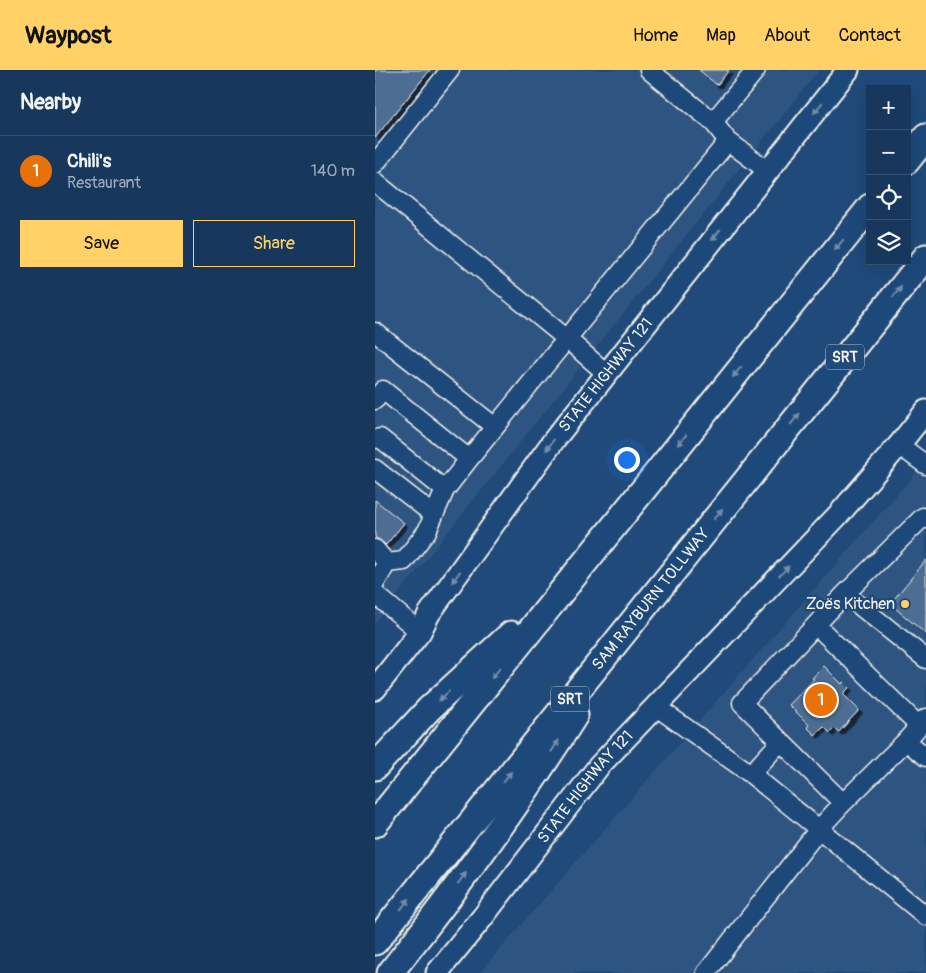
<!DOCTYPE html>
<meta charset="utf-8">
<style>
:root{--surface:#17385c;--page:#244365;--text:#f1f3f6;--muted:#9eacbb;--line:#365272;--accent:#ffd166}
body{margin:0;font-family:Pangolin,sans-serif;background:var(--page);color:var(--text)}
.controls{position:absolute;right:15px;top:15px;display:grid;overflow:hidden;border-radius:0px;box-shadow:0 5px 20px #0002}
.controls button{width:45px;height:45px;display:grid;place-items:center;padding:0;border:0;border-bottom:1px solid var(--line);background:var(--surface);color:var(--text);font:25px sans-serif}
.you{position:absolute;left:251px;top:389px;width:18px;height:18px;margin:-12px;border:4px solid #fff;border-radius:50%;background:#1a73e8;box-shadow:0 0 0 8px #1a73e833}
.badge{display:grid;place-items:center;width:32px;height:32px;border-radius:50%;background:var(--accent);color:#fff;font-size:16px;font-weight:700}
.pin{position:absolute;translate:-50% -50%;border:2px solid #fff;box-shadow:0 1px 5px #0006}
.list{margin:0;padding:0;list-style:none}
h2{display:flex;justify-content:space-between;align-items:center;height:65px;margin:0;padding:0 20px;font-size:21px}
h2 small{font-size:16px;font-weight:400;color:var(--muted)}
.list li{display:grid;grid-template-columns:32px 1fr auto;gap:15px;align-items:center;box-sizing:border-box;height:70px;padding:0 20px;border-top:1px solid var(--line)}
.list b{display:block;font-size:19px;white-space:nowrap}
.list p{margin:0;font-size:16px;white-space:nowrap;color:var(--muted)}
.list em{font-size:16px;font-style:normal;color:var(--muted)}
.actions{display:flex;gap:10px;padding:15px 20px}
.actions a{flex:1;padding:11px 0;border:1px solid var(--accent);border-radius:0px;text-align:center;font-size:18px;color:var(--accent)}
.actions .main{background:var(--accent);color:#111}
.icon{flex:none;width:28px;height:28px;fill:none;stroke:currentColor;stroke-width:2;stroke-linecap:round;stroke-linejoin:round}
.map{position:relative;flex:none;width:551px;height:903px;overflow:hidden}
header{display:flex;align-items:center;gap:30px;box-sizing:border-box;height:70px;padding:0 25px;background:var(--accent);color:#111}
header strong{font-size:24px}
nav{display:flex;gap:28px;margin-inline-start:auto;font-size:18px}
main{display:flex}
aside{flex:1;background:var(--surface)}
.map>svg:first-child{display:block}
</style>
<header>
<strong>Waypost</strong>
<nav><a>Home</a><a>Map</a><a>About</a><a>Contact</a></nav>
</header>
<main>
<aside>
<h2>Nearby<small></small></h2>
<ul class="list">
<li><span class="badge" style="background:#e8710a">1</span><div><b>Chili's</b><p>Restaurant</p></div><em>140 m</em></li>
</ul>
<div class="actions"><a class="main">Save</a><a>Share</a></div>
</aside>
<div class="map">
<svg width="551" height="903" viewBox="0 0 551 903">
<defs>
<filter id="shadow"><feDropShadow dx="3.5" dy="3.5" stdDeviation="0" flood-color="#0009"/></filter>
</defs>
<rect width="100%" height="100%" fill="#1f4a7a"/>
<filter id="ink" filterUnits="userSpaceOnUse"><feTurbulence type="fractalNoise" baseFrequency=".02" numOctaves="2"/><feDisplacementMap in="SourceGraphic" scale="10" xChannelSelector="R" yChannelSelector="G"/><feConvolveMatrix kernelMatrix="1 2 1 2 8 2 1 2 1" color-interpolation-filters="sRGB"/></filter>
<g filter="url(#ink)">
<path fill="#2d5581" d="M0 0H444L0 553Z
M551 391V903H106V901Z"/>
<path fill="#4d6e92" stroke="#f4f1e8" filter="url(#shadow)" d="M0 0H55L0 68Z
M324 0H354L342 15Z
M0 430 29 453 11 475 0 467Z
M551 490V564L515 534Z
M449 596 467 614 468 612 474 618 468 624 484 640 464 662 459 658 455 663 449 657 440 665 432 657 434 655 414 635 439 609 437 608Z"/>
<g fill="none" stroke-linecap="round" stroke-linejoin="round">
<g stroke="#f4f1e8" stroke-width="21">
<path id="minor" d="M274 0 338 52 353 71 393 101
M338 52 381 0
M0 94 75 0
M0 112 192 269 231 303
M0 262 120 357
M0 330 8 320 94 389 353 71
M0 369 5 368 70 420
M524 375 551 395
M0 399 59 445
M551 449 548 447 470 524 551 589
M0 479 12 493
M0 513 12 493 29 491 52 461 70 420 94 389
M0 524 45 562
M441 555 544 656
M280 636 376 704 551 846
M531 671 551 687
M376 704 406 671
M468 733 367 633 470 524
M331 903 444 759 468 733 531 671 551 648"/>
</g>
<g stroke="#f4f1e8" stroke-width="25">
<g id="major">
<path id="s1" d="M0 619 45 562 54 544 179 370 473 0"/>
<path id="s2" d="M62 903 107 848 224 696 465 443 524 375 551 341"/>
</g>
</g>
<g stroke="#f4f1e8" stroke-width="29">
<g id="highway">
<path d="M532 91 551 67"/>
<path d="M0 697 54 639 136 564"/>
<path d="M0 754 495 137"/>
<path id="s3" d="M0 872 551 187"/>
<path d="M15 903C81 820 144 734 200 645"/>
</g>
</g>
<use href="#minor" stroke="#1f4a7a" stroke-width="18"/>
<use href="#major" stroke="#1f4a7a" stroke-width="21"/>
<use href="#highway" stroke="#1f4a7a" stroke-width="25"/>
</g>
<defs><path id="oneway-solid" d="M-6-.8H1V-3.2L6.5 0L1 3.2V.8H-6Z" transform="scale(1.25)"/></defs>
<g fill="#748da6">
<use href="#oneway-solid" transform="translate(443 38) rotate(129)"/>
<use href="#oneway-solid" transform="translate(341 165) rotate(129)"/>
<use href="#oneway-solid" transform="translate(464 175) rotate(129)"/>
<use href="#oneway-solid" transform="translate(522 222) rotate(-51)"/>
<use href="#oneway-solid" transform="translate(362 302) rotate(129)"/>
<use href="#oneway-solid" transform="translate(420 349) rotate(-51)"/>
<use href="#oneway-solid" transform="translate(307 370) rotate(129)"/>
<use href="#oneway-solid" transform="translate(175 375) rotate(126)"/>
<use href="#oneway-solid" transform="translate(343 444) rotate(-51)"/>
<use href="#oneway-solid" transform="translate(409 501) rotate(-46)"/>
<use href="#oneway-solid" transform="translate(81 507) rotate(126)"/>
<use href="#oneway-solid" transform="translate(121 603) rotate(129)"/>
<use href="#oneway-solid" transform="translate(69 626) rotate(137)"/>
<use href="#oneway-solid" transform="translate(180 676) rotate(-58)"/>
<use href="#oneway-solid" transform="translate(132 707) rotate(-51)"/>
<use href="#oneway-solid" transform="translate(87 808) rotate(-54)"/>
<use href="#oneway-solid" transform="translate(30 834) rotate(-51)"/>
</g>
</g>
<circle fill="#ffd166" stroke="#1f4a7a" stroke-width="2" cx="530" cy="534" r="5"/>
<g text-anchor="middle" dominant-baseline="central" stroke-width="5" stroke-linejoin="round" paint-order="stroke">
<g fill="#1f4a7a" stroke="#b4bfc7" stroke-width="1">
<rect x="451" y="274.5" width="38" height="25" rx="4"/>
<rect x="176" y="616.5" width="38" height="25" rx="4"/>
</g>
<g font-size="15" font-weight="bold" fill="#f4f1e8">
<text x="470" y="287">SRT</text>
<text x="195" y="629">SRT</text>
</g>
<g font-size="16" fill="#f4f1e8" stroke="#1f4a7a">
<text stroke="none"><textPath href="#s1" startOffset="390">STATE HIGHWAY 121</textPath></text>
<text stroke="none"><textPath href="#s3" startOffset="440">SAM RAYBURN TOLLWAY</textPath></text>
<text stroke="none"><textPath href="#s2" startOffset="238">STATE HIGHWAY 121</textPath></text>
</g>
<g font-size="16" fill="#f4f1e8" stroke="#1f4a7a" text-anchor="end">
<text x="520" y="534">Zoës Kitchen</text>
</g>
</g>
</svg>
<div class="controls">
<button>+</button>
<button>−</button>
<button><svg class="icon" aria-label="locate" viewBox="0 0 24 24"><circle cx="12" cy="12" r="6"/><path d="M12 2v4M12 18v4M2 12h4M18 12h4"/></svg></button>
<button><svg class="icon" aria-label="layers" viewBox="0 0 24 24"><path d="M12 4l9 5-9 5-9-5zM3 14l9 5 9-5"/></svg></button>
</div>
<div class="you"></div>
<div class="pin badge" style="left:446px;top:630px;background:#e8710a">1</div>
</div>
</main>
